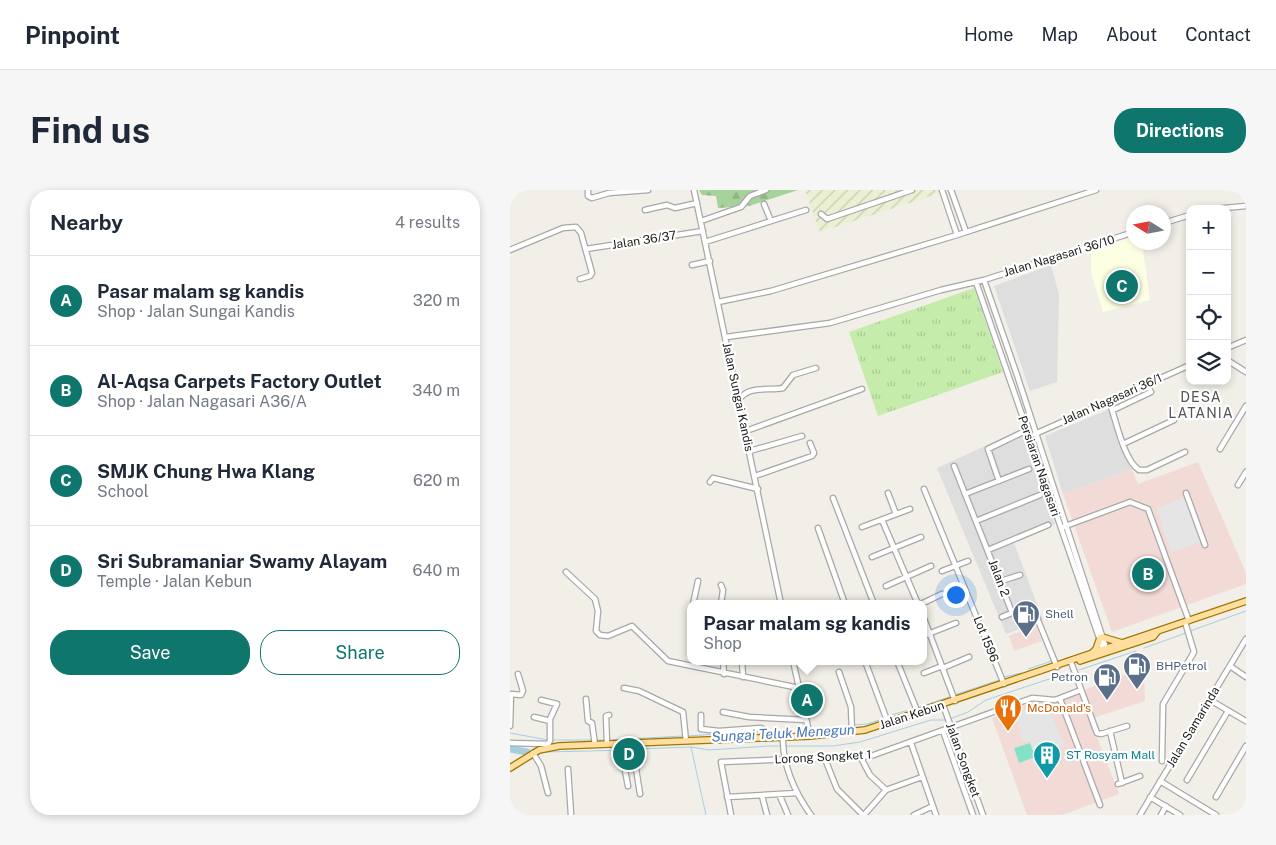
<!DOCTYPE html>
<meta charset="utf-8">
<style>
:root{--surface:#fff;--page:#f6f6f7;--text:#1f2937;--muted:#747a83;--line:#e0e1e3;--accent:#0f766e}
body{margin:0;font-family:"Public Sans",sans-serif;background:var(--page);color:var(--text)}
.controls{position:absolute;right:15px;top:15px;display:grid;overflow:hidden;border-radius:10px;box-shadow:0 2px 8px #0003}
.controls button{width:45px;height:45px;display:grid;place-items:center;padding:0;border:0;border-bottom:1px solid var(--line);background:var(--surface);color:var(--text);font:25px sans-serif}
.compass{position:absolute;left:616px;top:15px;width:45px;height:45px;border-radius:50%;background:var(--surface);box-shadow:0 2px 8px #0003;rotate:281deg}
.you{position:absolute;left:445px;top:404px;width:18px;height:18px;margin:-12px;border:4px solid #fff;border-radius:50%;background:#1a73e8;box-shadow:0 0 0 8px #1a73e833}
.badge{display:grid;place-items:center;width:32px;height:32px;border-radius:50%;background:var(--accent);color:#fff;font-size:16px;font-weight:700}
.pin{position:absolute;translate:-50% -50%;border:2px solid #fff;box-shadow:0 1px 5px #0006}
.popup{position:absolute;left:177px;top:410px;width:240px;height:65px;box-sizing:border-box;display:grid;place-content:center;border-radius:10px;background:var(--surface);filter:drop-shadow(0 1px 4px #0005);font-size:16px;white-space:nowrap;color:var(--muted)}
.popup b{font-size:19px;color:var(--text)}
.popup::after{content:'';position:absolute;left:50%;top:100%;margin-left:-10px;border:10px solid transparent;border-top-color:var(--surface)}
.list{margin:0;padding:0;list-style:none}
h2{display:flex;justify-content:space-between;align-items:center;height:65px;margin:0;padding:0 20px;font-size:21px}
h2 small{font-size:16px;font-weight:400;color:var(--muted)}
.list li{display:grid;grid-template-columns:32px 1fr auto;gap:15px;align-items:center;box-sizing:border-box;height:90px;padding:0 20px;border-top:1px solid var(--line)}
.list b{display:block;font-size:19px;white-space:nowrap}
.list p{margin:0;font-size:16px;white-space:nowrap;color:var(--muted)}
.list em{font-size:16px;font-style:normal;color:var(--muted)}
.actions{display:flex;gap:10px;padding:15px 20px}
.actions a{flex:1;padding:11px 0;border:1px solid var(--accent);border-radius:20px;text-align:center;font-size:18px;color:var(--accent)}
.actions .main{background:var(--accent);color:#fff}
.icon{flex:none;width:28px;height:28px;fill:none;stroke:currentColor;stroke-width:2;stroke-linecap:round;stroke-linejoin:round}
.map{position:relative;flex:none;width:736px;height:625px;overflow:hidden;border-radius:20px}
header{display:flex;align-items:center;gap:30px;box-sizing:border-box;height:70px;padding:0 25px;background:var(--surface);border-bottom:1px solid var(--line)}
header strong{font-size:24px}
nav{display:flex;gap:28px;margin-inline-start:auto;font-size:18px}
.intro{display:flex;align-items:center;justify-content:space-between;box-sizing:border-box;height:120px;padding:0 30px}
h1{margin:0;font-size:35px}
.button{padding:12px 22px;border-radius:20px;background:var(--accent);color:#fff;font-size:18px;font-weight:700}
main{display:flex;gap:30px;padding:0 30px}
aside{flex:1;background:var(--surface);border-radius:20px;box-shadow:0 2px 8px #0003}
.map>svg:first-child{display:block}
</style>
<header>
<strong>Pinpoint</strong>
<nav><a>Home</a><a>Map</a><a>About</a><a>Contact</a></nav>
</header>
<div class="intro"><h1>Find us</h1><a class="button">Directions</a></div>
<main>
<aside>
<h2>Nearby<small>4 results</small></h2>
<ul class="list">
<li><span class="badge">A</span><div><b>Pasar malam sg kandis</b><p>Shop · Jalan Sungai Kandis</p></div><em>320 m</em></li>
<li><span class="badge">B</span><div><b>Al-Aqsa Carpets Factory Outlet</b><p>Shop · Jalan Nagasari A36/A</p></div><em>340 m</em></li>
<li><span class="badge">C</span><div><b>SMJK Chung Hwa Klang</b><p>School</p></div><em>620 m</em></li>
<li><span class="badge">D</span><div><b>Sri Subramaniar Swamy Alayam</b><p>Temple · Jalan Kebun</p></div><em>640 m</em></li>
</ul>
<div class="actions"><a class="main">Save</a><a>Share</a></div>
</aside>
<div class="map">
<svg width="736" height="625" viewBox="0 0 736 625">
<defs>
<pattern id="farmland-furrows" width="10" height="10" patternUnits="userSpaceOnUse" patternTransform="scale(1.25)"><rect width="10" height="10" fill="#ebf0d2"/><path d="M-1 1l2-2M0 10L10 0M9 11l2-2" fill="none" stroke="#c9ceb4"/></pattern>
<pattern id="grass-tufts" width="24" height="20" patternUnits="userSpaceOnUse" patternTransform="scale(1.25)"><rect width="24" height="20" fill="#c6ecac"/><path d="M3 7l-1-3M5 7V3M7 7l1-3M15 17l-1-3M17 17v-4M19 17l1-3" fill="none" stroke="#aaca94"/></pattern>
<pattern id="forest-firs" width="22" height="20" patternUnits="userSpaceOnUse" patternTransform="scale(1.25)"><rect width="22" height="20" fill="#a6d29b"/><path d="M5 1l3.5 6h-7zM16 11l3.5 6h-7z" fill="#8fb485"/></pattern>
</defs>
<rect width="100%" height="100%" fill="#f1efe7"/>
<path fill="#dfdede" d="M541 75 549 104 547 192 520 201 484 96Z
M600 219 622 279 553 304 535 246Z
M512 239 545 334 504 353 533 430 496 444 427 278Z"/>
<path fill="#f2dad7" d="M688 272 736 383V394L602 442 553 304 622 279 628 294Z
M526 435 532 451 504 461 499 446Z
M634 477 635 511 580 529 609 604 552 625H517L482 528 531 509 543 512Z"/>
<path fill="#fdffe3" d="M623 47 624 52 632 53 640 110 593 122 581 82V60Z"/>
<path fill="url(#farmland-furrows)" d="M295 0H430V3L310 42Z"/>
<path fill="url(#grass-tufts)" d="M464 98 493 182 368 226 339 142Z"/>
<path fill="url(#forest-firs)" d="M189 0H288L239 16 208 18 206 6 192 5Z"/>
<path fill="#83e2c6" d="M520 553 525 567 509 573 504 558Z"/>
<path fill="#e5e5e5" d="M676 307 692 351 661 363 647 318Z
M534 513 537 514 555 556 525 566 520 550 513 552 505 526 498 529 496 526Z"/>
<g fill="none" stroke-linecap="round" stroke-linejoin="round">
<path stroke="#a7cee0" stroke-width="1" d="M680 441 736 421
M634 458 676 443
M518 479 542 471
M569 480 626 461
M494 487 511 483
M447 504 489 490
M407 518 439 507
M377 526 403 519
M440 529 458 522 476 510 560 482
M344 535 357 534 372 529
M303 539 338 537
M0 543 38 550
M212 544 294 540
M177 546 208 544
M42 550H83
M87 550H96
M100 550 173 546
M181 557 196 625
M125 559 181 557 199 560 259 556H323L350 552 421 530H437
M34 562 121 560"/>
<path stroke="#a7cee0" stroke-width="7" d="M0 559 17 562"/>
<g stroke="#a8a8a8" stroke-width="7">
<path id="minor" d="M78 0V6L82 8 99 3 138 0
M184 0 271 414
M432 0 447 45
M441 0 456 42
M254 14 261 31
M703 19 736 16
M135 20 157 15 165 18 187 13
M311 24 317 29 402 0
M191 31 231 17 240 6 256 0
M654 33 680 25
M195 52 296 20
M76 59 193 41
M0 60 53 38 66 37 71 43 82 83 80 86 70 89
M182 75 200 71
M474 90 507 185 597 461
M466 92 594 462
M208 112 261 101 447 45 586 0
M216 147 320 133 431 100 474 90 624 42
M717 158 736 150
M717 170 736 182
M229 210C238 195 259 201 273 198L283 185 306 178
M599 211C606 229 613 269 629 280H637L675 262
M603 220 641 202 637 194
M236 241 352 199
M525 244 680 175
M613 254 664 230
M710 259 736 216
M240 261 292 246
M444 276 501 420 504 422 523 418 547 477
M245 286 302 266 304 263 300 253
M489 291 478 259 511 243
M200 292 203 288 248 299
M728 295 736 282
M414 299 494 494
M378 303 386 324
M676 303 695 355
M455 304 519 279
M323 308 364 414
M372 330 408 414
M466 331 530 305
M352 337 400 319
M553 337 620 312 638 319 679 431
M308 338 335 414
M478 360 538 335
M362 367 411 347
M432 381 458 371
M56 382 85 409 88 421 86 441 90 445 98 446 122 436 158 471 289 498
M491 391 510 385
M376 396 421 376
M183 414 188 391
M211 414 213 400 211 395
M411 414 432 404
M181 426V445
M413 426 445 511
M492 427 504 422
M413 446 446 433
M213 471 214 484
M232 471 233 487
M283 471 300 546
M355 471 378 533
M387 471 408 523
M561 472 587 543 591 544 617 536
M720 476 736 487
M433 478 459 467
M329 482 341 517 342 543
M414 483 432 476
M114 498 129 501 173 522 176 551
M76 509 78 531 82 533 85 555
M550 509 590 615
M31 510 47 514 40 529V551L36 558
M700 510 736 531
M433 515 473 625
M213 522 239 527 296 530
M191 525V539L209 541 210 550
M24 527 40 531
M0 536 1 504 11 505 13 501 8 484
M209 541 251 538 254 540 253 548
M433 541 463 625
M600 541 612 593
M273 547C272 574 285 603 301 625
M0 553 37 554
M122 553 130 604
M401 553 426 625
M97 554 96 526 99 525
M110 554 118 596
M23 563 31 576 38 603
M350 566 360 585 376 600
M315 569 327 599 353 625
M652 571 653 514 684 462 675 432
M58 579 61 625
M677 590 718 521
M650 591 706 625
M608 594 630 586
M269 604 278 625
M252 606 257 625
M217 607 287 603
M640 607 670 625
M706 607 736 556
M733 624 736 619
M221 625 211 572 361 566 522 508 545 510 571 500
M354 625 376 600 412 587
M404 625 423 616
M630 625 736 449
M651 625 656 616"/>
</g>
<g stroke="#9e7700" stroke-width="8">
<path id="major" d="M592 447 612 453
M583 462 586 459 590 448
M570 471 643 447 647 442
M0 578 29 560 49 556 300 546 355 540 736 411"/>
</g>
<use href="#minor" stroke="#fff" stroke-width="4.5"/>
<use href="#major" stroke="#ffde9f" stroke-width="5.5"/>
</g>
<defs>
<g id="fuel-pin" transform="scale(1.4375)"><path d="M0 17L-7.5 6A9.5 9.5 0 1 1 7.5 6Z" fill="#5c6f8a" stroke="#fff"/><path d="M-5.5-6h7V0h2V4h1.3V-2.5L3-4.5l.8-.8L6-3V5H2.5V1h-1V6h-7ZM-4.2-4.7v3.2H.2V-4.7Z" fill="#fff"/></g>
<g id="restaurant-pin" transform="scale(1.4375)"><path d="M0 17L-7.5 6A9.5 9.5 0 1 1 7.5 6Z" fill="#e8710a" stroke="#fff"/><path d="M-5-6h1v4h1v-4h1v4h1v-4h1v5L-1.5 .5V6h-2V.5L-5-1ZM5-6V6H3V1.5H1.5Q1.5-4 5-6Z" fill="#fff"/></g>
<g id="building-pin" transform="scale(1.4375)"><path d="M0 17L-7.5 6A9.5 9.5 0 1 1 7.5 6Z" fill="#0f9aa8" stroke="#fff"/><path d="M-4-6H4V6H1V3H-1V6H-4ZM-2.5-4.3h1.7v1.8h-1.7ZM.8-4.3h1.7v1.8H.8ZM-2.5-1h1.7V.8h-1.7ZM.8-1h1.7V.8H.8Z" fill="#fff"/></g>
</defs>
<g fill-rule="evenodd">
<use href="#fuel-pin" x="516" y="424"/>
<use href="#fuel-pin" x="627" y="476"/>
<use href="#fuel-pin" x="597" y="487"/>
<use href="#restaurant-pin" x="498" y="518"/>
<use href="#building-pin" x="537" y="565"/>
</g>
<g text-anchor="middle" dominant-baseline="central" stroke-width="4.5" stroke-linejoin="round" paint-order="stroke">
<g font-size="12" fill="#212121" stroke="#fff">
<text transform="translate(134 50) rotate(-9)">Jalan 36/37</text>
<text transform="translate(549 66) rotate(-17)">Jalan Nagasari 36/10</text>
<text transform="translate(228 207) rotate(78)">Jalan Sungai Kandis</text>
<text transform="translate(602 209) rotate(-24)">Jalan Nagasari 36/1</text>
<text transform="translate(529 276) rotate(71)">Persiaran Nagasari</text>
<text transform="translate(489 388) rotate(69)">Jalan 2</text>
<text transform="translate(476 449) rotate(68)">Lot 1596</text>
<text transform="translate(402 525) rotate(-18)">Jalan Kebun</text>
<text transform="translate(683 537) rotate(-59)">Jalan Samarinda</text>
<text transform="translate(313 567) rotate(-3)">Lorong Songket 1</text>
<text transform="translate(453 570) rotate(70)">Jalan Songket</text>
</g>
<g font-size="12" fill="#4e5e75" stroke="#fff" text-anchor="start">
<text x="535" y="424">Shell</text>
<text x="646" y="476">BHPetrol</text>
<text x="578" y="487" text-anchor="end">Petron</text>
</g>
<g font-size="12" fill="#c56008" stroke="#fff" text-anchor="start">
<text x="517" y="518">McDonald's</text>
</g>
<g font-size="12" fill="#0d838f" stroke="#fff" text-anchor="start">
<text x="556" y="565">ST Rosyam Mall</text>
</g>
<g font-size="14" letter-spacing="1" fill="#545454" stroke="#fff">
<text x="691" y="207">DESA<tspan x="691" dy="16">LATANIA</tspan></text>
</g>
<g font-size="14" font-style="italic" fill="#4976b5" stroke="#fff">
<text transform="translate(273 543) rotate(-3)">Sungai Teluk Menegun</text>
</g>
</g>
</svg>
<div class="controls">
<button>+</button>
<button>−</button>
<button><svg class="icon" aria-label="locate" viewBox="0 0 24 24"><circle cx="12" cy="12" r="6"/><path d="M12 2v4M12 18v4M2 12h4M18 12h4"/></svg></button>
<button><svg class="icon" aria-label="layers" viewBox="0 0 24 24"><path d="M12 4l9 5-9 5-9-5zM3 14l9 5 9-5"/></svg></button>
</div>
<svg class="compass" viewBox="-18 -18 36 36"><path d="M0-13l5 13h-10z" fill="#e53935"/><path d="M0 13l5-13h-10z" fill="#747a83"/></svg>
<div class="you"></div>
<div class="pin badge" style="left:297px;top:510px">A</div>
<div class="popup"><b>Pasar malam sg kandis</b>Shop</div>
<div class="pin badge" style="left:638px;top:384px">B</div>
<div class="pin badge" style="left:612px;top:96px">C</div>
<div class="pin badge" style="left:119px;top:564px">D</div>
</div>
</main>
